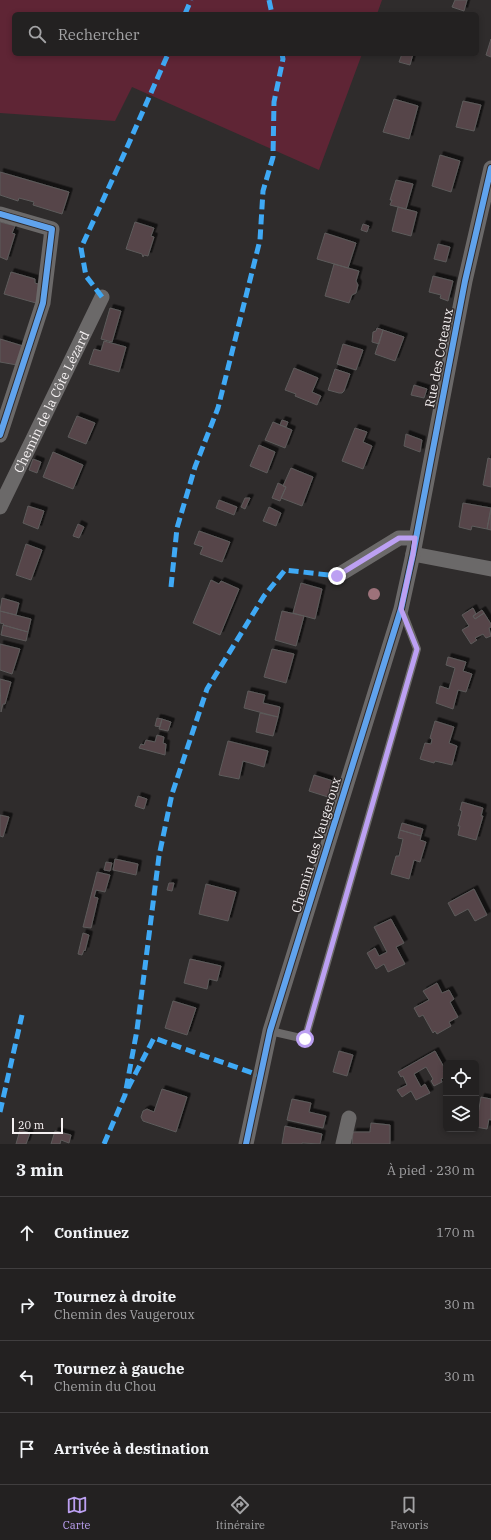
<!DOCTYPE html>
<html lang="fr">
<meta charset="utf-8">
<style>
:root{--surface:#232121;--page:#2b292a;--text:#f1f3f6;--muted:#a3a3a5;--line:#403e3f;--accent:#bca0f2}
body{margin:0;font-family:"IBM Plex Serif",serif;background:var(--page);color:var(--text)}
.controls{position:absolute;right:12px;bottom:12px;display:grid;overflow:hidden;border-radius:6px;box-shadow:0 2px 6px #0003}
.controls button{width:36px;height:36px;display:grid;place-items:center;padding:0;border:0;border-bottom:1px solid var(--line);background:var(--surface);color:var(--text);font:20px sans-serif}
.scale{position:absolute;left:12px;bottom:10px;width:51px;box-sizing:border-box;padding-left:4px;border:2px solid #f5f1f2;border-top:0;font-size:11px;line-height:14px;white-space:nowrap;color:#f5f1f2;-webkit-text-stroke:3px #302b2b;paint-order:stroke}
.stop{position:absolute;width:12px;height:12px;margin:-9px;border:3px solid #bca0f2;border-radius:50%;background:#fff}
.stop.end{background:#bca0f2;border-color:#fff;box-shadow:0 1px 4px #0008}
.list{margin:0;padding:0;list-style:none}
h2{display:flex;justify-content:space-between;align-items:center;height:52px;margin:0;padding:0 16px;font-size:17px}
h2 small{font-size:13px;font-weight:400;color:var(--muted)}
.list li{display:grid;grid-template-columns:26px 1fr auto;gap:12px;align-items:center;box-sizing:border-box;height:72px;padding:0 16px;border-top:1px solid var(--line)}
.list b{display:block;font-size:15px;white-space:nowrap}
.list p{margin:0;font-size:13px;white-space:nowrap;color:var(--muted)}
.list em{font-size:13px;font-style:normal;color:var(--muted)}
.icon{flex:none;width:22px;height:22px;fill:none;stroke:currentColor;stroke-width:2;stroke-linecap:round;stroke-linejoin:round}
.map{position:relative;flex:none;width:491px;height:1144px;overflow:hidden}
.search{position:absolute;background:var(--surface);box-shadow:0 2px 6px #0003;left:12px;right:12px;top:12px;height:44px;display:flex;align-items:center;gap:10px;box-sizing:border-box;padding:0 14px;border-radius:6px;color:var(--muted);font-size:15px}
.sheet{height:340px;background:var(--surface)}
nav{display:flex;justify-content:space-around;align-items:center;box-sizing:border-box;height:56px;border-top:1px solid var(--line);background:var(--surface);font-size:11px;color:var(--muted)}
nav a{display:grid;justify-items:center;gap:2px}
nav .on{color:var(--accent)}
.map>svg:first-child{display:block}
</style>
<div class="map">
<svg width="491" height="1144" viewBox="0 0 491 1144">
<defs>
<filter id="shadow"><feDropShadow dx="3.5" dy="-3.5" stdDeviation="0" flood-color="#0009"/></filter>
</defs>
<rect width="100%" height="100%" fill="#2f2c2c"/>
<path fill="#5f2535" d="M0 0H382L377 14H14V54H362L319 170 132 87 115 121 0 113Z"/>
<path fill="#574549" stroke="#5d5b5b" filter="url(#shadow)" d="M455 0H467L464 11 452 7Z
M491 39V57L486 55Z
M402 54H413L410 65 399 62Z
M394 99 418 106 409 139 383 132Z
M463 101 481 105 474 131 456 127Z
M440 155 460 161 451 192 432 186Z
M0 172 69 192 62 214 33 205 34 202 19 198 18 201 0 195Z
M396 180 413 184 406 209 390 205 392 200H390Z
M398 207 417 212 411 236 392 231Z
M0 222 15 226 12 233 15 234 7 260 0 257Z
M135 222 154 228 151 236 154 237 148 256 144 255 143 257 142 254 126 249Z
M363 224 369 226 367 232 361 230Z
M325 233 356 243 348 268 317 259Z
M438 244 450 247 446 262 434 259Z
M334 264 359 271 356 281 358 285 356 293 352 295 349 303 325 296Z
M11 272 35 279V283L41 285 36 303 4 294Z
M433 276 453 281 448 301 440 298 441 295 429 292Z
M110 308 121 311 112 342 101 339Z
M377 328 383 330 379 344 372 342 373 332 376 331Z
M383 330 404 337 395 361 375 354Z
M0 339 23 346 17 365 0 362Z
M104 341 126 347 119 372 89 364 94 349 101 351Z
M343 344 363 350 356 370 337 364Z
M294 368 318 378 312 392 321 396 317 405 295 396 296 394 285 390Z
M335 369 350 374 344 391 342 393H339L328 390Z
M414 385 427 389 424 398 411 395Z
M77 416 95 423 86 444 68 437Z
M282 420 288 422 286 427 280 425Z
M273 422 292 430 285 448 265 440Z
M355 428 367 432 363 442 372 446 363 469 342 461Z
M406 434 422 440 420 452 404 446Z
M259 445 275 452 267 473 250 466Z
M53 452 83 465 73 489 43 477Z
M488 458 491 459V487L483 485Z
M33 459 41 462 37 473 29 470Z
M291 468 313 477 302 506 281 498 286 487 283 486Z
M278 483 286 487 280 501 272 498Z
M245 498H250L245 509 241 507Z
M219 500 237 507 234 515 216 508Z
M463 503 491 508 487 529 472 526 471 530 459 527Z
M28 506 44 511 38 529 23 523Z
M269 507 281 513 276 526 263 521Z
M491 508V530L487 529Z
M78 524 84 527 79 538 73 536Z
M199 531 230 542 222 562 200 554 203 547 194 544Z
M26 544 42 550 31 580 16 575Z
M211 580 219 584 221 581 239 589 220 635 193 623Z
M301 583 322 589 315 619 293 613Z
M2 598 19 603 16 615 0 611Z
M473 608 476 614 473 616 475 619 484 613 491 624V627L489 628 491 636 486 638 483 634 475 638 477 640 471 644 462 630 469 626 462 615Z
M482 610 484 613 475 619 473 616Z
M0 611 31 619 28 632 3 625 4 624 0 623Z
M282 611 304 616 296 646 275 640Z
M3 625 28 632 26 641 1 635Z
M0 644 20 649 12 674 0 670Z
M272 649 294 654 286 683 264 677Z
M448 657 466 662 463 671 472 674 466 692 458 690 453 709 436 703 440 686 449 689 455 668 446 665Z
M0 679 11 682 5 704H3L1 712Z
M248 691 265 695 263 703 280 707 278 717 244 708Z
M260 713 278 717 273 736 256 732Z
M157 718 162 719 160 727 155 726Z
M162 719 171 722 168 731 159 729Z
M435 721 454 727 449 743 457 746 452 765 435 761 434 763 420 759 425 743 431 744 432 739 430 738Z
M157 735 164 737 163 743 166 744 165 755 139 748 141 744 144 745 146 740 155 742Z
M228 741 268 751 264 767 243 761 239 779 219 775Z
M314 775 333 781 328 797 309 791Z
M138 796 147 799 144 809 135 806Z
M462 802 483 808 481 816H483L476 840 458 835 460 826H458L462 811 460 810Z
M0 815 9 817 3 837 0 836Z
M402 823 423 829 421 836 400 830Z
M400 830 421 836 420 840 426 842 420 862 414 860 409 879 391 874 396 856H399L403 839 398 838Z
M115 859 138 864 136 875 113 870Z
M106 862 112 863 110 871 104 870Z
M97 872 110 875 105 892 96 890 94 897 98 898 91 928 83 927Z
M169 883H174L172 891 167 890Z
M206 884 236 892 228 921 199 914Z
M474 889 487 915 475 921 468 909 455 916 448 903Z
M391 919 404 943 396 947 405 964 388 972 384 964 376 969 367 953 375 948 379 956 387 952 374 927Z
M83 933 89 935 85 951 84 950 82 955 78 954Z
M190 959 221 966 217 981 209 979 207 989 184 983Z
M437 983 442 993 449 990 454 999 450 1002 458 1017 449 1022 451 1026 437 1034 435 1031 433 1033 423 1015 419 1017 414 1008 429 1000 423 991Z
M173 1001 196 1008 187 1035 165 1028Z
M339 1051 353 1055 347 1076 333 1072Z
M435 1051 445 1069 443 1071 446 1077 441 1079 442 1082 434 1086 431 1081 433 1079 426 1067 414 1074 421 1087 425 1084 430 1093 416 1100 411 1091 402 1097 397 1090 407 1085 403 1076 401 1077 398 1072Z
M162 1089 187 1097 176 1132 143 1121 141 1117 143 1111 147 1109 154 1112Z
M481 1097 491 1099V1120L489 1119 487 1129 476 1127Z
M292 1099 311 1103 309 1112 326 1116 323 1128 287 1120Z
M371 1123 390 1125V1144H352L353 1132H370Z
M285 1126 322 1134 320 1144 302 1143V1144H282Z
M20 1130 30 1133 26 1144H16Z
M55 1131 71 1135 69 1143 61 1140 60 1144H51Z"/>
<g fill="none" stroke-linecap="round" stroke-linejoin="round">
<path stroke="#6b6969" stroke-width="8" d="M270 1031 305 1039 417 649 402 610"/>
<g stroke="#6b6969" stroke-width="15">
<path d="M0 214 52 229 43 303 0 435"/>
<path id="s1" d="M0 507 102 297"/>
<path d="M413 554 491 569"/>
<path d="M337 576 399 538H415"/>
<path d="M246 1144 270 1031 401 609 413 554 465 281 491 168"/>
<path d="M343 1144 349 1118"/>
</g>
<path stroke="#3fa9f5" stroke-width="5" stroke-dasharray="10 5" stroke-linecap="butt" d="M269 0 272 14
M185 14 191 0
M102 297 86 276 81 248 125 152 168 54
M171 587 177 528 195 467 218 408 260 240 263 191 273 157 274 102 283 59 282 54
M128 1088 154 1038 261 1076
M0 1112 22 1015
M104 1144 125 1095 137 1030 159 856 172 794 207 689 264 596 285 570 337 576"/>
<g stroke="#302b2b" stroke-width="8">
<path id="cycleway" d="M0 214 52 229 43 303 0 435
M246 1144 270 1031 401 609 413 554 465 281 491 168"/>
</g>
<use href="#cycleway" stroke="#60a3ed" stroke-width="6"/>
</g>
<circle fill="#9d727a" cx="374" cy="594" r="6"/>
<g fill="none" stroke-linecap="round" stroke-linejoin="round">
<path stroke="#bca0f2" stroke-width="5" d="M305 1039 417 649 401 609 413 554 415 538H399L337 576"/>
</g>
<g text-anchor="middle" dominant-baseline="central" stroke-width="3" stroke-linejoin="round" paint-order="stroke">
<g font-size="13" fill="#f5f1f2" stroke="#302b2b">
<text transform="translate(439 358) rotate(-79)">Rue des Coteaux</text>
<text stroke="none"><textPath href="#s1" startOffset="117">Chemin de la Côte Lézard</textPath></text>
<text transform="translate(316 845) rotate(-73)">Chemin des Vaugeroux</text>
</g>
</g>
</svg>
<div class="controls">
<button><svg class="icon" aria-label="locate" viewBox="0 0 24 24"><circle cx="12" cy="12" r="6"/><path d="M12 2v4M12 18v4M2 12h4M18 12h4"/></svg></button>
<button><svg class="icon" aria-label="layers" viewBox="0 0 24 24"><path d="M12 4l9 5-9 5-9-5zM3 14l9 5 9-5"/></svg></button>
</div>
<div class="scale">20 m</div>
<div class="stop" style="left:305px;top:1039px"></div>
<div class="stop end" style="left:337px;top:576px"></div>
<div class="search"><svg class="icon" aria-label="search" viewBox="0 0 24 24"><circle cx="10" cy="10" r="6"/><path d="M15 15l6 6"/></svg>Rechercher</div>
</div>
<section class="sheet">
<h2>3 min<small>À pied · 230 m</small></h2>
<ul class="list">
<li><svg class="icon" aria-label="ahead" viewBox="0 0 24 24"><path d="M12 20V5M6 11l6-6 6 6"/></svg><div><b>Continuez</b></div><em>170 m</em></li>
<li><svg class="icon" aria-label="right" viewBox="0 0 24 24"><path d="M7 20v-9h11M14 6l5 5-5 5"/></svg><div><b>Tournez à droite</b><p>Chemin des Vaugeroux</p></div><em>30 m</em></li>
<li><svg class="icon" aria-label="left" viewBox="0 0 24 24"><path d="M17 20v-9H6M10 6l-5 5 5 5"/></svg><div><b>Tournez à gauche</b><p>Chemin du Chou</p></div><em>30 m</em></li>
<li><svg class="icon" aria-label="arrive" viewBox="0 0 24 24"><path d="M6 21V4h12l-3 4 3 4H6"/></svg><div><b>Arrivée à destination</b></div></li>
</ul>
</section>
<nav>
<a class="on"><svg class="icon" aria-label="map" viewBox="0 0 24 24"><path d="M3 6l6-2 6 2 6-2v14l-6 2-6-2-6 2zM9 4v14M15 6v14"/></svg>Carte</a>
<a><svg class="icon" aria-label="directions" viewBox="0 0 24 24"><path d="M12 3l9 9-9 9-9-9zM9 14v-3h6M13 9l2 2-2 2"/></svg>Itinéraire</a>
<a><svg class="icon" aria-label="saved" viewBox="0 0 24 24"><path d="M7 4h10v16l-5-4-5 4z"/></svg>Favoris</a>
</nav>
